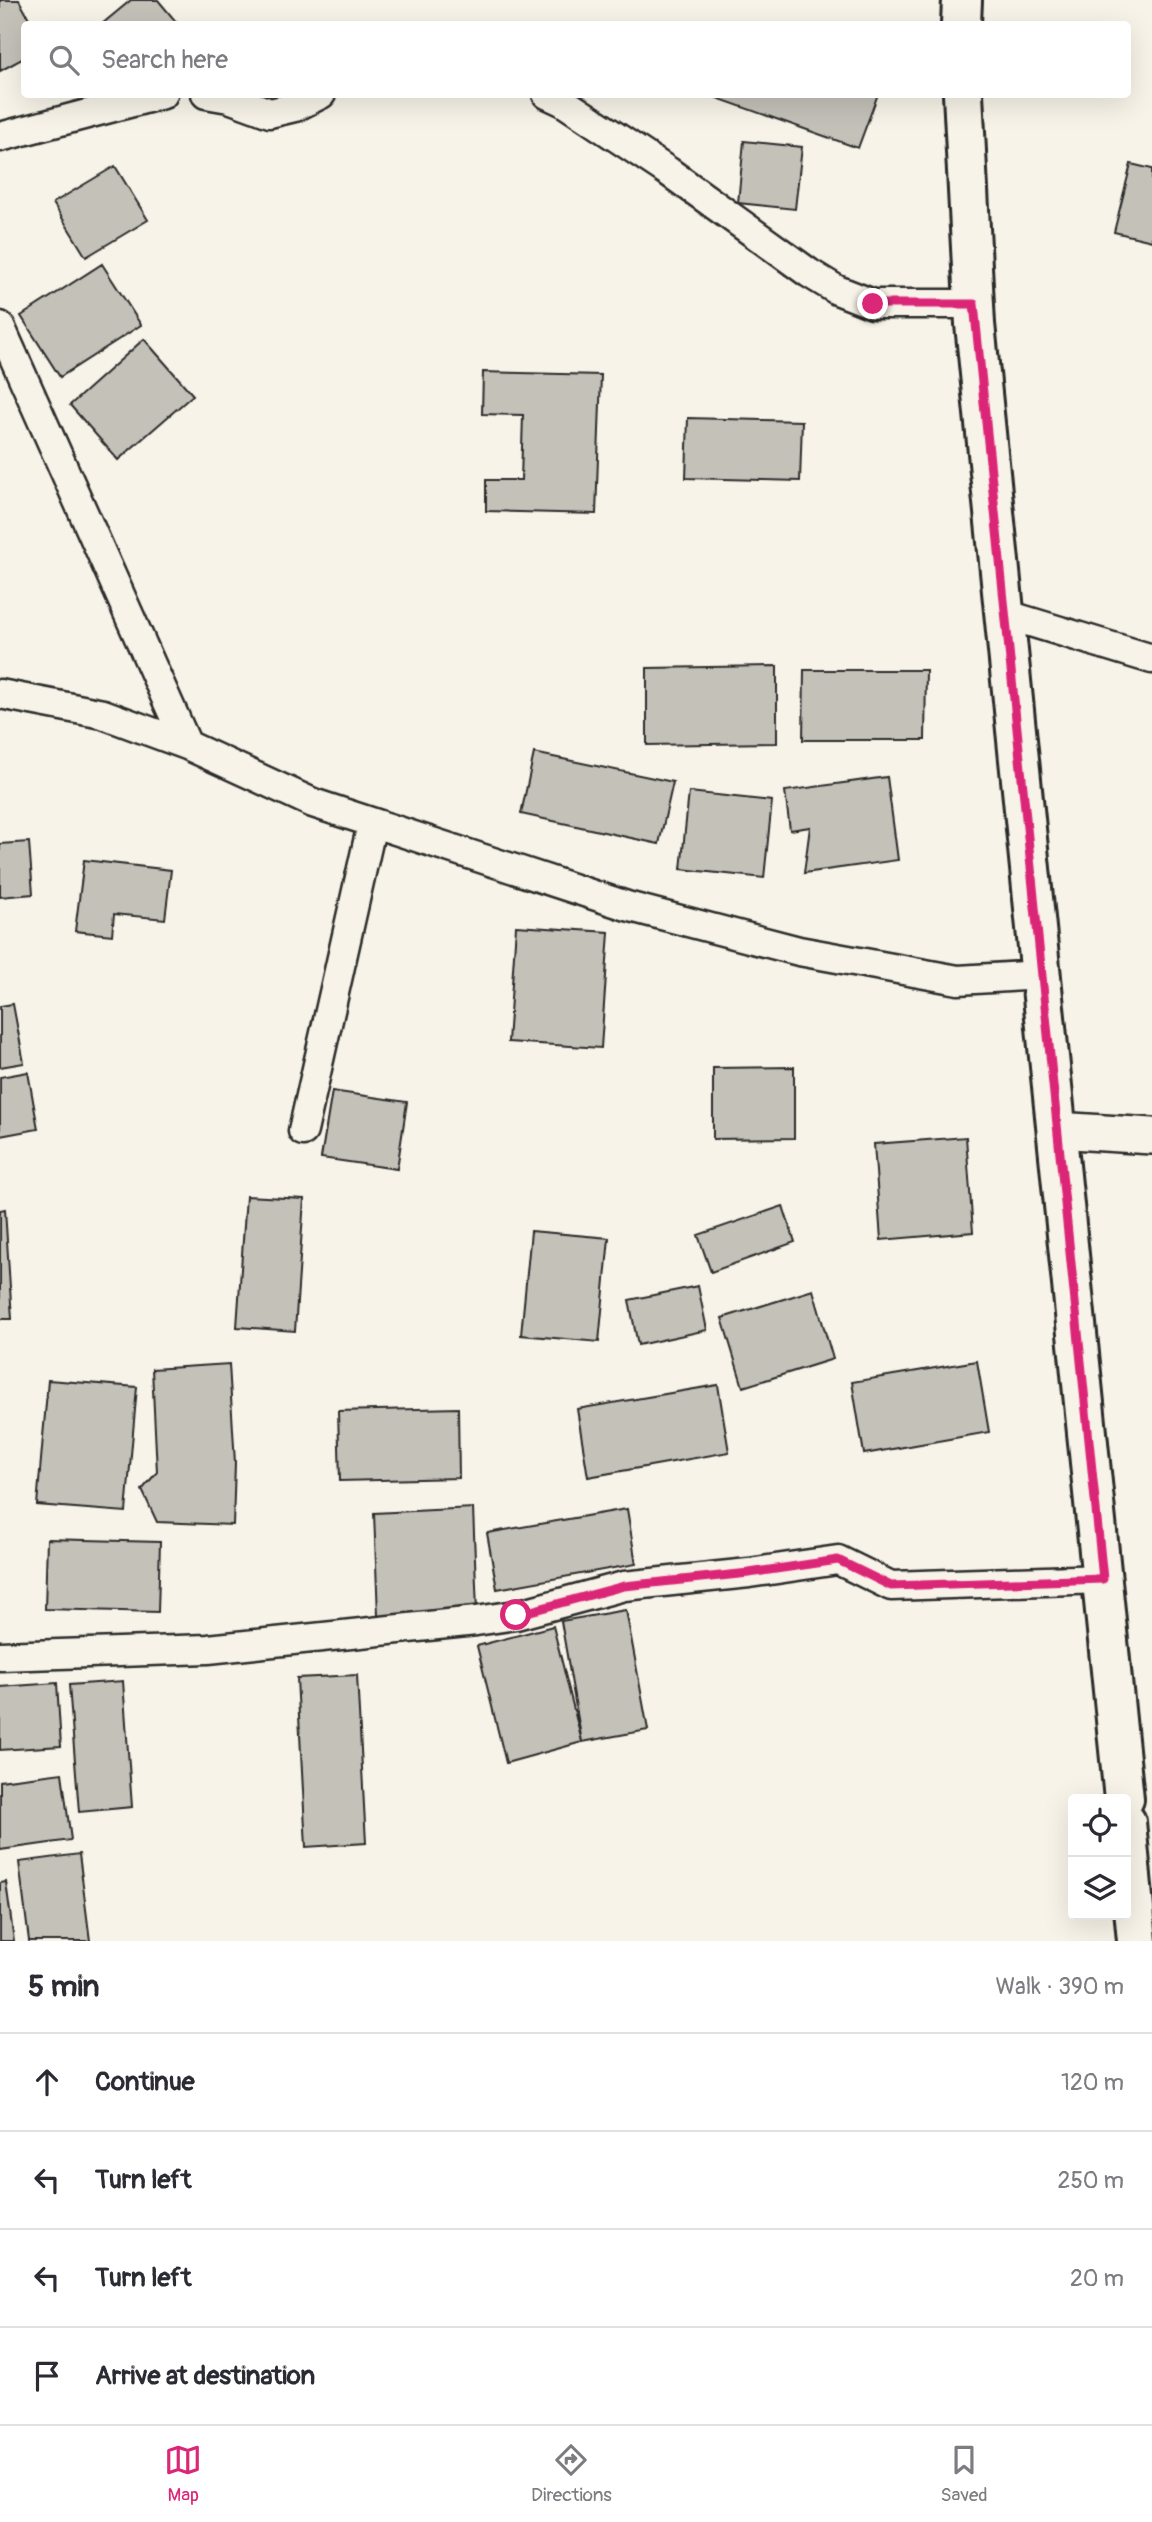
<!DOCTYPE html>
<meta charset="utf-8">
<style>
:root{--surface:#fff;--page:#f2f2f3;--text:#2b2b33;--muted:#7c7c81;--line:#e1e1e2;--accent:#db2777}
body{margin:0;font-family:Pangolin,sans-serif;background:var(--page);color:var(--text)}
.controls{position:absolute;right:21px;bottom:21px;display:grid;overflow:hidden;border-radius:7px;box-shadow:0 7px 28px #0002}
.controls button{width:63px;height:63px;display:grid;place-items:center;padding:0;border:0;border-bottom:2px solid var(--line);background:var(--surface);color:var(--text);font:35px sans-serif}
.stop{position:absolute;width:21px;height:21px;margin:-16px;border:5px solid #db2777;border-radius:50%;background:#fff}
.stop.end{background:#db2777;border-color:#fff;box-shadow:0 2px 7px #0008}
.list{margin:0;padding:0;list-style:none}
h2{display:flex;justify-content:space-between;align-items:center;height:91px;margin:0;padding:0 28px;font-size:30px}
h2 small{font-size:23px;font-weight:400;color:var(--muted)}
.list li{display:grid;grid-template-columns:46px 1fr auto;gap:21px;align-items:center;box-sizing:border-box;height:98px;padding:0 28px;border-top:2px solid var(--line)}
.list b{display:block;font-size:26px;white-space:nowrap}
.list em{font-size:23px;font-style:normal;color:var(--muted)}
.icon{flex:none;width:38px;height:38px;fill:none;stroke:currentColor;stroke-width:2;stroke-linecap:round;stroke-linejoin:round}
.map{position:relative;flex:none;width:1152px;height:1941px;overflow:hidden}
.search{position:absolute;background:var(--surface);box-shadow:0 7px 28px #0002;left:21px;right:21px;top:21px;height:77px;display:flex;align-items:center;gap:18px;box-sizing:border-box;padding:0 24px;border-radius:7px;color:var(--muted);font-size:26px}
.sheet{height:483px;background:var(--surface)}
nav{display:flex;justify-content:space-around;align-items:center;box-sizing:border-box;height:98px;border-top:2px solid var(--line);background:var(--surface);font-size:19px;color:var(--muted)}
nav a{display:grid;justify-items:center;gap:4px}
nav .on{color:var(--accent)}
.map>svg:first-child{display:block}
</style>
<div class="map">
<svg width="1152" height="1941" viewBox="0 0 1152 1941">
<rect width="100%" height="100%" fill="#f7f3e8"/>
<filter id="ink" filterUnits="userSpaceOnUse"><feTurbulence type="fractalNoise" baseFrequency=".0143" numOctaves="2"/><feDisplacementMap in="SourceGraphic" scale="14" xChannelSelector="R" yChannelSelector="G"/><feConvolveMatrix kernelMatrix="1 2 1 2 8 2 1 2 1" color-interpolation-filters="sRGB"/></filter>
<g filter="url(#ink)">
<path fill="#c4c1b9" stroke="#2b2b2b" stroke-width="2" d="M0 0H19L32 24H24V58L0 71Z
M131 0H158L178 24H102Z
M715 94H878L858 148 714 97Z
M744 141 802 147 795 209 738 203Z
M1131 164 1152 169V241L1114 232Z
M115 166 148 220 86 257 53 203Z
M102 264 141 325 60 377 21 316Z
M144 339 193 395 118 460 70 405Z
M483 372 601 375 596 514 486 511V480H521L523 415 482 414Z
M688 418 802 421 800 481 686 478Z
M777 666V743L647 745V668Z
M804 670H926L925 740H803Z
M534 753 673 782 659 844 521 814Z
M887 777 898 860 804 873 810 827 790 830 785 791Z
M689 792 772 801 764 878 681 869Z
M29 842 33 894 0 897V844Z
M84 860 171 870 165 919 114 914 112 935 75 931Z
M516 926 609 932 601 1048 508 1042Z
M13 1004 24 1063 0 1067V1006Z
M794 1067V1138L713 1139V1068Z
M28 1072 38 1129 0 1136V1077Z
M332 1091 407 1102 397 1169 321 1158Z
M966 1137 973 1232 881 1240 874 1144Z
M246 1196 304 1199 295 1331 237 1327Z
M783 1206 795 1242 711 1272 698 1235Z
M5 1209 12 1319H0V1210Z
M531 1231 609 1238 599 1342 521 1335Z
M698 1286 707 1330 638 1345 629 1300Z
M813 1290 833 1359 743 1387 722 1318Z
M977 1361 989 1432 864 1454 852 1382Z
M229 1364 235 1463 233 1525 157 1522 142 1490 157 1472 152 1369Z
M48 1380 137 1387 126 1512 37 1505Z
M718 1385 729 1452 588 1477 577 1409Z
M458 1408 459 1478 340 1481 338 1411Z
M473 1508 477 1611 378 1616 374 1513Z
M627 1509 636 1564 497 1589 487 1533Z
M47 1539 160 1542 158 1612 45 1609Z
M626 1610 648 1730 582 1742 561 1621Z
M553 1626 582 1742 506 1763 477 1646Z
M357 1675 366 1843 306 1847 297 1678Z
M123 1681 132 1807 79 1812 69 1685Z
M57 1683 61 1746 0 1750V1687Z
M62 1773 71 1840 0 1850V1781Z
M79 1854 90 1941H29L19 1862Z
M6 1882 14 1941H0V1883Z"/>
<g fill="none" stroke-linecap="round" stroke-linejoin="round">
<g stroke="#2b2b2b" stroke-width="33">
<path id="minor" d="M206 94 229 98 270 113 295 107 321 94
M547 94 562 101 669 172 809 273 837 290 873 304H974
M0 137 163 94
M0 326 187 745
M1004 614 1152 659
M0 694 103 714 187 745 313 803 627 906 799 951 958 980 1041 975
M303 1131 372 824
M0 1656 208 1649 476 1621 516 1615 624 1586 749 1573 838 1560 891 1586 1103 1579"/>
</g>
<g stroke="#2b2b2b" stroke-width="40">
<path id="tertiary" d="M1056 1130 1152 1136"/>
</g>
<g stroke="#2b2b2b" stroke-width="44">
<path id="primary" d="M961 24 962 0
M963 94 975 324 1124 1799
M1126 1822 1137 1941"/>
</g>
<use href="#minor" stroke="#f7f3e8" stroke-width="28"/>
<use href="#tertiary" stroke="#f7f3e8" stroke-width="35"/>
<use href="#primary" stroke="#f7f3e8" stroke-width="38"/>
</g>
</g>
<g fill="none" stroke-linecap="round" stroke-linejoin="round" filter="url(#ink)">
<path stroke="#db2777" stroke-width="9" d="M516 1615 624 1586 749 1573 838 1560 891 1586 1103 1579 974 304H873"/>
</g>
</svg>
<div class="controls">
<button><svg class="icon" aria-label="locate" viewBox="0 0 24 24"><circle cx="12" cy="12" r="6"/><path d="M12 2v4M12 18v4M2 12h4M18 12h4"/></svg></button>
<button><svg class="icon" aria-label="layers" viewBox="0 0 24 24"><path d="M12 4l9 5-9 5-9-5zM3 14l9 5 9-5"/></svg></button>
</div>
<div class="stop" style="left:516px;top:1615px"></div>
<div class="stop end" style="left:873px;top:304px"></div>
<div class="search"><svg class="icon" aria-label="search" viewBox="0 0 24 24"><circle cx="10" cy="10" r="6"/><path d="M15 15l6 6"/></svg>Search here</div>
</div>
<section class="sheet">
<h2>5 min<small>Walk · 390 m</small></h2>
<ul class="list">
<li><svg class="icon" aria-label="ahead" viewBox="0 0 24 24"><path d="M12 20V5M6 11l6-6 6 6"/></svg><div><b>Continue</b></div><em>120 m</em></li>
<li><svg class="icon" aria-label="left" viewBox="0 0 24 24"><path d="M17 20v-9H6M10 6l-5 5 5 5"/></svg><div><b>Turn left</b></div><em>250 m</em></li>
<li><svg class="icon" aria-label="left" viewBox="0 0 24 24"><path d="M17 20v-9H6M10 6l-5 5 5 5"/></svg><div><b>Turn left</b></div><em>20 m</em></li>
<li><svg class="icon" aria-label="arrive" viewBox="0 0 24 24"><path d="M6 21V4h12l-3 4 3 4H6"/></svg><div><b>Arrive at destination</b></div></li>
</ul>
</section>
<nav>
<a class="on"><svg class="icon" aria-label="map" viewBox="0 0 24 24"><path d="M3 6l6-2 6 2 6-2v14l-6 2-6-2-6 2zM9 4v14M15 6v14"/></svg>Map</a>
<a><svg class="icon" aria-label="directions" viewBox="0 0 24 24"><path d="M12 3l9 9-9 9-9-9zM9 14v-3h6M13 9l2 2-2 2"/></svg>Directions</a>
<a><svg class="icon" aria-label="saved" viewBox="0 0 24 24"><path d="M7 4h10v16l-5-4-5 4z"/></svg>Saved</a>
</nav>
